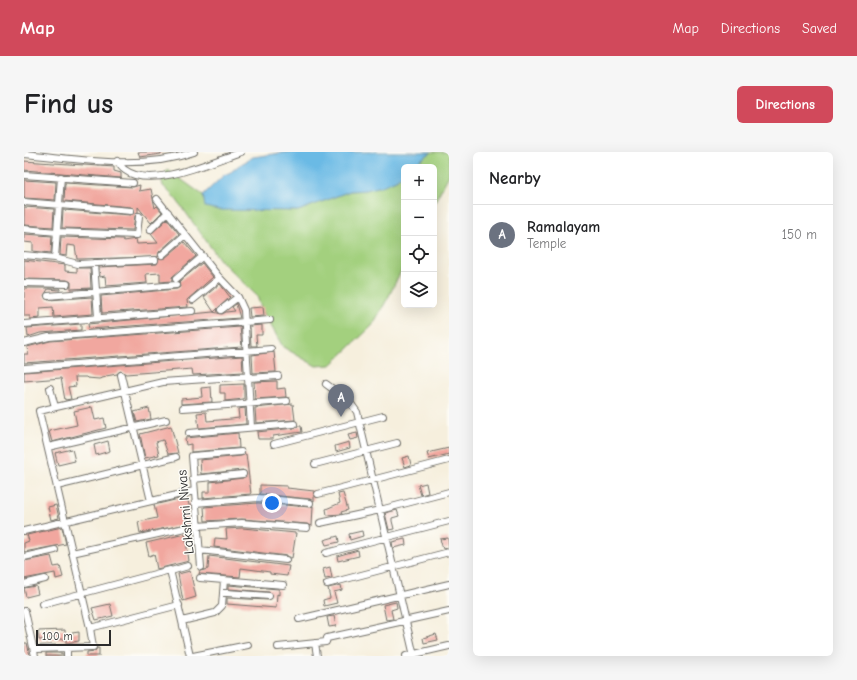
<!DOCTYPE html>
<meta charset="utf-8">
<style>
:root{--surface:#fff;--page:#f6f6f6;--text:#202124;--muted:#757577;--line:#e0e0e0;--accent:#d1495b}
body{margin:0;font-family:"Comic Neue",sans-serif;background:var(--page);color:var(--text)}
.controls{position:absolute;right:12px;top:12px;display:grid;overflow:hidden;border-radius:6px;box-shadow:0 4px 16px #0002}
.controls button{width:36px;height:36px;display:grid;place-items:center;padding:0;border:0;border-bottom:1px solid var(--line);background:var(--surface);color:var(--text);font:20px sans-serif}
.scale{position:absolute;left:12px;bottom:10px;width:75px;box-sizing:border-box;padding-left:4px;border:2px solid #2b2b2b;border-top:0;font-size:11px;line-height:14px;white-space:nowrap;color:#2b2b2b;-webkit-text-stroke:3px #fdfcf7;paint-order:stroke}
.you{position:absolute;left:248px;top:351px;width:14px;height:14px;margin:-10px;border:3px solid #fff;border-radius:50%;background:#1a73e8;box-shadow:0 0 0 6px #1a73e833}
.badge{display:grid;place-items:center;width:26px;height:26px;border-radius:50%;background:var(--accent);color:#fff;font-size:13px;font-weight:700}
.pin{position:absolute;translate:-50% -33px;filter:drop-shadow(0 1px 2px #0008)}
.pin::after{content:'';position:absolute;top:21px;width:14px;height:12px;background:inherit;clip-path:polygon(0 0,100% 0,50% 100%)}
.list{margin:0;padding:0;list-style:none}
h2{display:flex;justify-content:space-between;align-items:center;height:52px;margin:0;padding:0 16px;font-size:17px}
h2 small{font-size:13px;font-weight:400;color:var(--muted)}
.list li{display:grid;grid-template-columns:26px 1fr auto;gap:12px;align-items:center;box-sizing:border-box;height:60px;padding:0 16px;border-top:1px solid var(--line)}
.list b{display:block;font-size:15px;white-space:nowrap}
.list p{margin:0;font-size:13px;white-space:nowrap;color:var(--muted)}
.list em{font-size:13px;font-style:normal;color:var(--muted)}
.icon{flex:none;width:22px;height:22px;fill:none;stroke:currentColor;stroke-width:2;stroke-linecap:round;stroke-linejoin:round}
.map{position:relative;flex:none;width:425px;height:504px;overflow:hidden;border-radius:6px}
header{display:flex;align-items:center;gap:24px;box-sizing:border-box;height:56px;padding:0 20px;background:var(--accent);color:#fff}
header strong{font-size:19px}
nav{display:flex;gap:22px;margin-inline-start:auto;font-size:14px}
.intro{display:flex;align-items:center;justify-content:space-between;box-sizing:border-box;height:96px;padding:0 24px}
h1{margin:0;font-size:28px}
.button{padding:10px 18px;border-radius:6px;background:var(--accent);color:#fff;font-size:14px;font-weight:700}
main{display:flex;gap:24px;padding:0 24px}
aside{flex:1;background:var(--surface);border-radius:6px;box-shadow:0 4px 16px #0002}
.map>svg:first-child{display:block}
.green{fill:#a3d07e;stroke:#677e54}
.water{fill:#6bbae5;stroke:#4b7288}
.building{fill:#f1a79f}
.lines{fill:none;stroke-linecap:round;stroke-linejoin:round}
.minor-casing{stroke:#727069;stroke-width:8}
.minor{stroke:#fff;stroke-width:6}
.minor-bridge-casing{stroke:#727069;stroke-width:8;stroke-linecap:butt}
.minor-bridge{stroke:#fff;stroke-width:6}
.labels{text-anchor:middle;stroke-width:3;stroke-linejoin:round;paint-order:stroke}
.street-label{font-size:14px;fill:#2b2b2b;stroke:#fdfcf7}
</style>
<header>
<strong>Map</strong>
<nav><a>Map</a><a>Directions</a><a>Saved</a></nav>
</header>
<div class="intro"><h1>Find us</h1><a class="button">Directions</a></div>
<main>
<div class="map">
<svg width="425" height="504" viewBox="0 0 425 504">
<rect width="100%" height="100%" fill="#fdfcf7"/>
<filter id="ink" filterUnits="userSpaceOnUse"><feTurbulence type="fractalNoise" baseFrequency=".025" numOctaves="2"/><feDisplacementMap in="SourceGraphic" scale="8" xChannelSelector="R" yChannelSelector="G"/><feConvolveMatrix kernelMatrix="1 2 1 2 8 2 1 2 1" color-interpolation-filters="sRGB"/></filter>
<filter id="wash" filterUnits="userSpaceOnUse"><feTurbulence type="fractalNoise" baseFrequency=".012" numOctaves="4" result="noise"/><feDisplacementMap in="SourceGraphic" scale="16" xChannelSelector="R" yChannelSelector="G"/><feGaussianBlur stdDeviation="0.9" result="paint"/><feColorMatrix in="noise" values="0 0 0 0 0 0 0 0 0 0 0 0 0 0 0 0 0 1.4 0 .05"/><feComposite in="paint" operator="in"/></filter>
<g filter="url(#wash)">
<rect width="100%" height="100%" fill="#f6efdd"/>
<path class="green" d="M408,0H425V23L410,51V15H389L396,8Z
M144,18L179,43L182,55L274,59L326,39L342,38L372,28L380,22V113L364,146L348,174L307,213L292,214L259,195L237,156L233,144L196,108L152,47L139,34L137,25Z"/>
<path class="water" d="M264,0H408L396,8L389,15H380V22L372,28L358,34L342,38L326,39L274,59L195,58L181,55L179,43L200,23L207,20L214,14L229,5Z"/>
<g id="blocks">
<path class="building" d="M114,0H137V2L116,5Z
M0,9L90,15V19L97,21V26L0,18Z
M0,28L32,30L31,48L0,46Z
M41,31L109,35L116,33L115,39L127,37L131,56L133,54L138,60L127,71L114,55V60L111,64L109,78L38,76L39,58L107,63L111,59L107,55L40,49Z
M0,55L30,57L29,75L0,73Z
M143,67L155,82L135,100L134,105L54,107H53L51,94L43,93L42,104L36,103L37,85L99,87V89L112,87L113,92L134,91L127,82Z
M0,82L28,84L27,101L9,99V91L0,90Z
M160,90L172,104L148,125V129L136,130V121L122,122L123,131L82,134L81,124L76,125L75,115L133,112L135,106H141Z
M0,108L41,113V119L53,120V116H66L67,136L47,137V130L43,128L0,127Z
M178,111L189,125L163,148L164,155L78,161L77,144L153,137L156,135L155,130Z
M196,132L206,145L190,160L180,145Z
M0,136H36V138L24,137L20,144L24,148L68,145L69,162L30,165L29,155L16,156V166L6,167V164H0Z
M212,152L216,166L65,177L64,172L189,160L198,162L202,160L211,159L208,155Z
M239,155L240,164L226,165L225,156Z
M57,172V178L16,181L4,185L3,176Z
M238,173V183H232L233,194H227L226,174Z
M216,175L218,195L0,211V202H4L3,195L26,189Z
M250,200L252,220L229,221L228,203Z
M218,204L219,220L169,223L168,217L102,222L96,219L93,222L82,224V225L75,227L63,226L62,225H51L52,234L44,235L47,247L41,248L37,226L0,229V220Z
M253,229V237L261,236L262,245L231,247L230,230Z
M220,232V247L201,249V241H196V233Z
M187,235L188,250L157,252V247L178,245L177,236Z
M269,252L271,268L232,271L231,256Z
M68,255L71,268L80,266L82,276L28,290L25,279L53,273L50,259Z
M125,256L127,267L113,270L110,260Z
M221,256L222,272L175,276L173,261L182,260L183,269L207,267L215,266L214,257Z
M147,274L154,301L144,302L139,288L132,290L135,303L121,306L116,282Z
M274,274H277L278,280L249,284V287H234L233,280L270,276Z
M214,281L215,296L167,300V292L162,293L161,286Z
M333,281L334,286L326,288L324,283Z
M84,289L86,299L72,303L70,293Z
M325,290L326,296L312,300L311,294Z
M425,296V302L405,307L403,301Z
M48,297L51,309L34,313L31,301Z
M222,302L227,342L179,346V340H186V330L219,326L223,322L219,318L177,322L176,308L217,304Z
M385,304L387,313L381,315L378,306Z
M402,331L404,341L397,343L394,333Z
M236,333L263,334V336L290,339V349L286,347L236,342Z
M319,341L324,358L317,360L318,362L303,363L302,357L316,351L314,342Z
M163,345L166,357L161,358L164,372L116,381L114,370L133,366L130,353Z
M234,351L286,355L289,354L288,374L283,372L218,367L181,369L180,355Z
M32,353L35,366L27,368L24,355Z
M373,358L375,364L368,366V369L370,377L365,378L361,361Z
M38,375L42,392L0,400V391L5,389L3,383Z
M218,376L272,381L268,406L263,404L190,395L191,386L203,387L202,377Z
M338,379L339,384L326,388L325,382Z
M161,382L165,409L133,417L130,402L125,404L122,391Z
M314,384L315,390L302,393L300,388Z
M424,386L425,396L419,397L416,387Z
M381,387L382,393L369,396L368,390Z
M334,398L335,404L314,409L313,404Z
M27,404L30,415L36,414L39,425L32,427L31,421L0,427V409Z
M185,404L265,414L263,424L246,422V420L217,416L216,425L175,422L176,419L184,417Z
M306,415L308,426L301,427L299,417Z
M166,419L172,445L159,449L154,422Z
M204,433L255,437V443L253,442L252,456L203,452V446L245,448L249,444L245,440L204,437Z
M317,433L318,438L310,440L313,451L300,454L299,448L306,446L304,436Z
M12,434L14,442L2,445L0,436Z
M372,450L373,456L367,458L369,467L362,468L359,453Z
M86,452L89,464L72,468L68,456Z
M310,464L312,474L305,475L303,465Z
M41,478V482L55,480V489L42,491V487L15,488L14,479Z
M412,482L414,488L400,491L399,486Z
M0,491H3L6,504H1Z
M73,496H75V504H63V500L71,499Z
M22,501H38V504H22Z"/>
</g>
</g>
<g filter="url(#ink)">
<use href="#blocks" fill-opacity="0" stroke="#727069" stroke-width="1"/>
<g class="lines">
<g class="minor-casing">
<path id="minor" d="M0,2C56,7 116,19 170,0
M93,9C95,12 98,16 101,18C127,38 189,9 217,0
M0,23L109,31
M133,47L194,124L214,145L220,158L227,275
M0,50L107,59
M0,77L33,80L113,83L115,64
M126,78L144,60
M0,103L31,106L54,112L131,108
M138,103L161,83
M31,106L37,25
M70,111L74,165
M152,127L179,104
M0,131L43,132
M24,144L152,133
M169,148L196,126
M197,158L214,145
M0,172L168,159
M0,191L25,185L246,168
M0,216L247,197
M97,223L127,349
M225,226L254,224
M302,232L325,249L333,260L390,504
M26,236L31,255
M159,256L263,249
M165,281L270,272
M250,292L359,264
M24,295L142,268
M291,312L373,291
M169,327L219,322
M33,334L152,305
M294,342L425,308
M171,351L234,346L286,351
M296,371L356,358L425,340
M173,374L218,371L283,376
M0,379L170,339
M176,398L262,408
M48,401L161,376
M302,401L425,369
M0,405L31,398
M177,415L168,304L217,300
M147,419L164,414
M176,426L259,433
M0,432L21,427
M303,432L425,400
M203,441L245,444
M18,452L146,418L166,504
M155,453L66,476L15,259L139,230L225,224
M1,459L11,504
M275,467L425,432
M158,469L191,461L198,454L200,428
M291,491L293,504
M254,495L302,490L303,486L425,459
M43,496V504
M14,497L69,495L66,476
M169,504L224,493
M382,504L425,494"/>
</g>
<use href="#minor" class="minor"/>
<g class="minor-bridge-casing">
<path id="minor-bridge" d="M199,441H203"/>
</g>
<use href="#minor-bridge" class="minor-bridge"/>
</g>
</g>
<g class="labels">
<g class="street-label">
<text transform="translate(161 360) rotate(-95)" y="5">Lakshmi Nivas</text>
</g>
</g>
</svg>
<div class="controls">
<button>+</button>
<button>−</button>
<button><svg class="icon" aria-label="locate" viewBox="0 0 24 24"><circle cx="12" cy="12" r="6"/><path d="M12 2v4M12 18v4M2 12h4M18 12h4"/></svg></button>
<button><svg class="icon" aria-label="layers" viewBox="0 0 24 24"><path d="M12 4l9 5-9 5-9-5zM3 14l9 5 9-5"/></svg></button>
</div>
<div class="scale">100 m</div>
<div class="you"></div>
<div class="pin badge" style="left:317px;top:265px;background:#6b7280">A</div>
</div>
<aside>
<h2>Nearby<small></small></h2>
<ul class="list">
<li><span class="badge" style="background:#6b7280">A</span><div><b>Ramalayam</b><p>Temple</p></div><em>150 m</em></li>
</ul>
</aside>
</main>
